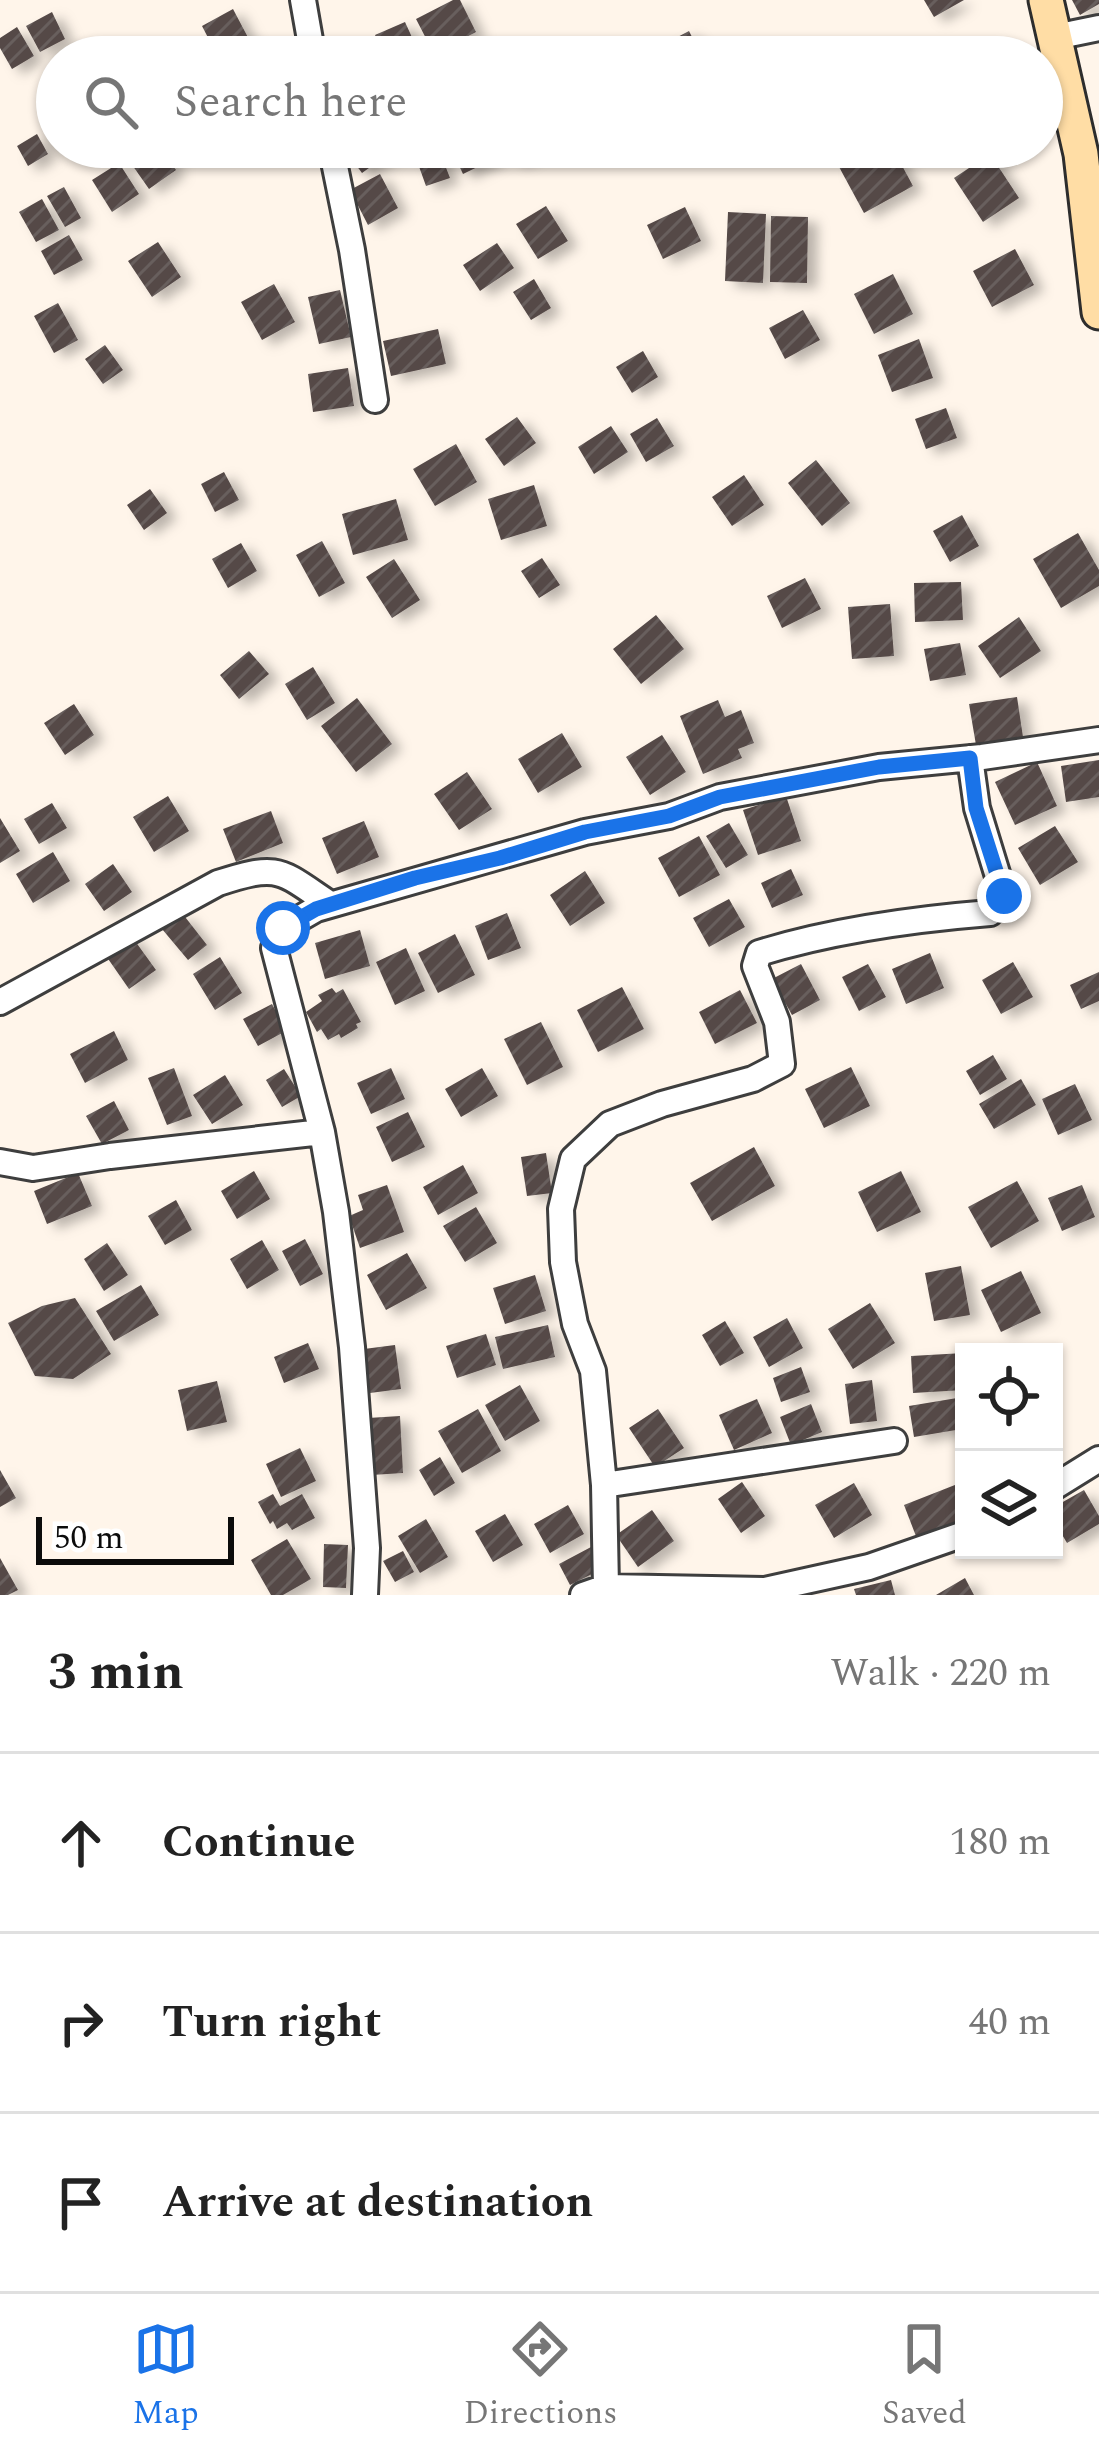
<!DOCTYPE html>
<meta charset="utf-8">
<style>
:root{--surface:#fff;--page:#f2f2f2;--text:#222;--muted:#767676;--line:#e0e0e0;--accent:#1a73e8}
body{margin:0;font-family:Spectral,serif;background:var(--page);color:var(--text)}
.controls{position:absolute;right:36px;bottom:36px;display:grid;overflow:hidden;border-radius:0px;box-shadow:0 3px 9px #0004}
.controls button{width:108px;height:108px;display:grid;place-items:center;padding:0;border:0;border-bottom:3px solid var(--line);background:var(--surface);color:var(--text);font:60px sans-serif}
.scale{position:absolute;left:36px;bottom:30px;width:198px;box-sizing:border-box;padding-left:12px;border:6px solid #0b0b0b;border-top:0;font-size:33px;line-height:42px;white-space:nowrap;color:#0b0b0b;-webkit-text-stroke:9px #fff;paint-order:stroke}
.stop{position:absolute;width:36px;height:36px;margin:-27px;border:9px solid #1a73e8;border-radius:50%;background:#fff}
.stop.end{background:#1a73e8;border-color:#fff;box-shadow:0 3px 12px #0008}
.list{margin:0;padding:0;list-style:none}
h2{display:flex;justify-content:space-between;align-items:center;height:156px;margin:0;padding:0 48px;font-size:51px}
h2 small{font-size:39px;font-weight:400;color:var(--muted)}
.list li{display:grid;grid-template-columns:78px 1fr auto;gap:36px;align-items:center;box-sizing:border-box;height:180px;padding:0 48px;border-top:3px solid var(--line)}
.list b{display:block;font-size:45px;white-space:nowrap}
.list em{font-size:39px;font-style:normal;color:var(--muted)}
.icon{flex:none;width:66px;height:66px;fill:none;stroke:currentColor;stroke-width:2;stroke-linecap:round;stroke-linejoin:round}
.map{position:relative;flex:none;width:1099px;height:1595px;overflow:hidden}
.search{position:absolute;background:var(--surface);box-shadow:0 3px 9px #0004;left:36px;right:36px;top:36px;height:132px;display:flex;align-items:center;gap:30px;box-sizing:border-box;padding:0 42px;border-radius:66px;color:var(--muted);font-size:45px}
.sheet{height:696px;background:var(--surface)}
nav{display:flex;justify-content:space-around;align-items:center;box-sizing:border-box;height:168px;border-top:3px solid var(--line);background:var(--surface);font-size:33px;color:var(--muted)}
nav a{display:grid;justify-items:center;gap:6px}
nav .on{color:var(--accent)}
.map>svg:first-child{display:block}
.building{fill:url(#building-hatch);filter:url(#shadow)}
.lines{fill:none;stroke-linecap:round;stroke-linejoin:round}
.street-casing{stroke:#3e3e3e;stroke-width:30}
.secondary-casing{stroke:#2d2d2d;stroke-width:39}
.street{stroke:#fff;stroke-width:24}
.secondary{stroke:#ffdda5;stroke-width:33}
.route{stroke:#1a73e8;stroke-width:15}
</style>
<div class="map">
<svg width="1099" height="1595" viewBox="0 0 1099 1595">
<defs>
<pattern id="building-hatch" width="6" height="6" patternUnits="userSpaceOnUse" patternTransform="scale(3)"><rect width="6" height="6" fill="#544947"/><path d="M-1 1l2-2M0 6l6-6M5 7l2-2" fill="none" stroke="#685f5d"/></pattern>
<filter id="shadow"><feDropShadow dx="10" dy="5.5" stdDeviation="6" flood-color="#0004"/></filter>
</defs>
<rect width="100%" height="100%" fill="#fff5ea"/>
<path class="building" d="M453,0H460L476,32L434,54L416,19Z
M924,0H964L934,17Z
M1072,0H1099V4L1080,15Z
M233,9L252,45L229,57H218L202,26Z
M52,12L65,39L40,52L26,26Z
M405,22L421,57H386L375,35Z
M17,27L34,56L12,69L0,48V38Z
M689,31L702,57H656L653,50Z
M37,134L48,154L28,166L17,146Z
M145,147H160L176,170L149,189L128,159Z
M346,147H386L390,153L362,173L344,149Z
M412,147H438L450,178L426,186Z
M450,147H489L494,159L463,174Z
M507,147H541L516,161Z
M873,147H892L913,186L864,213L838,165Z
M990,154L1019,198L983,222L954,178Z
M119,163L139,194L112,212L92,180Z
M380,174L398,208L368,225L350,190Z
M64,187L81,218L65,227L47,196Z
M42,199L59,230L36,242L19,212Z
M546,206L568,241L538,259L516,224Z
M685,207L701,241L663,259L647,225Z
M728,212L766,214L763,283L725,281Z
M771,216L808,217L807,283L770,282Z
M69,235L83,260L54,275L41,251Z
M158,242L181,277L152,297L128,261Z
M497,243L514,268L480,291L463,265Z
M1015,249L1034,285L992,307L973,271Z
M893,274L913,314L874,334L854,294Z
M534,279L551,308L531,320L513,292Z
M274,284L295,322L262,340L241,302Z
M340,290L351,337L319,344L308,297Z
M58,303L78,340L54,353L34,316Z
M803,310L820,340L785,359L769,328Z
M438,329L446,364L391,376L383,341Z
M919,339L933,378L892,392L878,355Z
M105,345L123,370L103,384L85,359Z
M643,351L658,377L632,393L616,367Z
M348,368L354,406L313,412L308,374Z
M946,408L957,438L926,449L915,419Z
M517,417L536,443L504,466L485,439Z
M657,418L674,446L646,462L630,434Z
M611,426L628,452L594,474L578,447Z
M456,444L477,482L435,506L413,469Z
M816,460L850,503L822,526L788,483Z
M224,472L239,500L215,512L201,484Z
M744,475L764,505L732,526L712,497Z
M534,485L547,526L501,540L488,499Z
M150,489L167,513L144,530L127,505Z
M396,499L408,540L353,555L342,514Z
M962,515L979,546L950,562L933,531Z
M1078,533L1099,570V586L1061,608L1033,559Z
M322,541L345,583L319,597L296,555Z
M241,543L257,571L228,588L212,559Z
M542,558L560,585L539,598L521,571Z
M394,559L420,600L392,618L366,577Z
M805,578L821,609L782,628L767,596Z
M961,582L963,620L915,622L914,583Z
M890,604L894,656L852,659L848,607Z
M656,615L684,649L641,684L613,649Z
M1019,617L1041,651L1000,678L978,646Z
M960,643L966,675L930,681L924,649Z
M249,651L269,674L239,699L220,675Z
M313,667L335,703L307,720L285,684Z
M1017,697L1023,737L976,745L969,704Z
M357,698L392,744L356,772L321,726Z
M718,700L725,717L741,710L754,743L738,749L742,758L703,774L680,716Z
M74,704L94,735L65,755L44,723Z
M562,733L582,767L538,793L518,759Z
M662,735L686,772L650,795L626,757Z
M1099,760V797L1066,802L1061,766Z
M1037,762L1057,806L1015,825L995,782Z
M467,772L492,809L459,830L434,794Z
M168,796L189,831L154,852L133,817Z
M786,796L801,841L758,855L743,810Z
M52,803L67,828L39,844L24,819Z
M271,811L283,843L236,862L223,829Z
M0,818L20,851L0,863Z
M364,821L379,857L337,874L322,838Z
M729,823L748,855L726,868L706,836Z
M1055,826L1078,862L1040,885L1018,848Z
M699,836L720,875L679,897L658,858Z
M53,852L70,881L33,903L16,874Z
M113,864L132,892L104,911L85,884Z
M791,869L803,895L772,908L761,883Z
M585,871L605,903L570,926L550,895Z
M729,899L745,927L709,947L693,918Z
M182,913L207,945L188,960L162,929Z
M507,913L521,948L488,960L475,926Z
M360,930L370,966L325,979L315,943Z
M130,934L156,970L129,989L104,953Z
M455,934L475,975L438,993L418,953Z
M406,948L425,991L395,1005L376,962Z
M930,953L944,988L906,1004L892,969Z
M220,957L242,993L215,1010L193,974Z
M1013,962L1033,997L1001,1014L982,980Z
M801,964L820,1000L792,1015L772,979Z
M868,964L886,997L859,1011L842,977Z
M1099,972V1001L1081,1009L1070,985Z
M622,987L644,1029L598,1052L577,1010Z
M332,988L336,993L343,989L361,1022L356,1024L358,1028L341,1038L339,1034L328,1040L321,1029L317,1032L306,1012L322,1001L318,995Z
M740,990L757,1023L715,1044L699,1012Z
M272,1004L286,1031L258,1046L243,1019Z
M541,1022L563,1067L527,1085L504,1039Z
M114,1031L128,1060L85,1083L70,1054Z
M993,1055L1007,1079L980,1095L966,1071Z
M851,1067L870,1106L824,1128L805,1089Z
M174,1068L192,1116L167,1125L148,1078Z
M391,1068L405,1099L371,1114L357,1083Z
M482,1068L498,1096L461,1117L445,1089Z
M284,1069L301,1096L282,1107L266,1080Z
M225,1075L243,1105L212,1124L193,1095Z
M1021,1079L1036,1105L994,1129L979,1104Z
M1075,1084L1092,1120L1058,1135L1042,1099Z
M114,1101L129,1130L102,1144L86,1116Z
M408,1112L425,1147L392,1162L376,1127Z
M754,1147L775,1186L712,1221L690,1183Z
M546,1153L552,1193L527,1196L521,1157Z
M463,1165L478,1193L438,1215L423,1187Z
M254,1171L270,1199L237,1219L221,1191Z
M901,1171L921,1212L877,1232L858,1192Z
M78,1173L92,1206L47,1224L34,1191Z
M1017,1181L1039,1221L991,1248L968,1207Z
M387,1185L404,1232L360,1248L349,1216L363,1210L358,1195Z
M1082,1185L1095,1217L1062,1231L1048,1198Z
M176,1200L192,1230L165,1245L148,1216Z
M476,1207L497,1243L465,1262L443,1226Z
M305,1239L323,1274L300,1286L282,1251Z
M262,1240L279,1270L247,1289L230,1259Z
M107,1243L128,1275L104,1291L84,1259Z
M407,1253L427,1288L386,1310L367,1275Z
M961,1266L970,1315L934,1321L925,1273Z
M1021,1271L1041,1313L1001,1332L981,1290Z
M535,1275L546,1311L505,1324L493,1288Z
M141,1285L159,1315L114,1341L96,1311Z
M75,1298L111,1354L73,1379L35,1376L8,1323L42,1306Z
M870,1303L895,1343L853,1369L828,1329Z
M787,1318L803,1348L769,1367L753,1337Z
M725,1321L744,1353L720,1366L702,1335Z
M548,1325L555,1357L503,1369L495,1337Z
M486,1334L496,1365L457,1378L446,1346Z
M308,1343L319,1369L284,1383L274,1357Z
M395,1345L401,1389L370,1393L364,1349Z
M964,1353V1390L913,1393L911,1356Z
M801,1367L810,1392L781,1402L773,1378Z
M872,1380L877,1421L850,1424L845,1384Z
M217,1381L227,1422L187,1431L178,1390Z
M520,1385L540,1421L505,1441L485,1405Z
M957,1398L962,1429L914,1437L909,1406Z
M757,1399L772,1433L734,1450L719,1415Z
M811,1404L822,1432L791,1445L780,1417Z
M478,1409L501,1451L462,1473L438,1431Z
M658,1409L684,1448L655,1467L629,1428Z
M400,1416L403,1473L372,1475L368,1418Z
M300,1448L316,1481L281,1497L266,1464Z
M440,1457L455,1483L434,1496L419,1470Z
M0,1470L16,1498L0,1507Z
M742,1482L765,1516L741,1533L718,1499Z
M854,1483L872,1515L834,1538L815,1505Z
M960,1483L964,1494V1526L919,1544L904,1505Z
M1084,1490L1099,1516V1524L1067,1543L1054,1521V1507Z
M273,1494L280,1506L302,1494L315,1518L292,1530L287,1523L277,1529L273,1521L270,1524L258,1502Z
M568,1505L584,1534L550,1553L534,1524Z
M652,1510L674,1541L638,1567L616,1535Z
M505,1514L523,1545L493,1562L475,1531Z
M426,1519L448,1557L420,1573L398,1536Z
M287,1539L311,1579L283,1595H271L251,1560Z
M324,1544L348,1545L346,1588L323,1587Z
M591,1547L602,1569L570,1585L559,1564Z
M403,1551L414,1572L395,1582L383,1561Z
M0,1558L18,1590L8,1595H0Z
M965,1578L974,1595H936Z
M891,1580L895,1595H856L854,1589Z"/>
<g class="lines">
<g class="street-casing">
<path id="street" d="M303,0L313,57
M1055,37L1099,28
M331,147L352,250L375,400
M0,1002L218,883C280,863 279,870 330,904
M0,1162L33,1168L110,1156L322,1132
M604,1485L894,1441
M1054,1487L1099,1459
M606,1587L604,1485L593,1371L575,1324L563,1262L561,1209L573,1159L610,1124L662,1104L753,1079L782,1064L777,1022L755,966L759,953C830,931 915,919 990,913L1004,896L977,808L970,758
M365,1595L367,1548L352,1347L336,1212L322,1132L274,948L283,928L316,909L585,832L669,816L720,797L879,767L982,757L1099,740
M583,1595L606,1587L765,1590L869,1567L964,1534"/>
</g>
<g class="secondary-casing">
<path id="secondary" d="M1046,0L1081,154L1099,312"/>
</g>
<use href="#street" class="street"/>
<use href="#secondary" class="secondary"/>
</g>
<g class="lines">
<path class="route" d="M283,928L316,909L415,878L500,858L585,832L669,816L720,797L879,767L970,758L976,808L1004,896"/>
</g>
</svg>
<div class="controls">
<button><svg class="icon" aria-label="locate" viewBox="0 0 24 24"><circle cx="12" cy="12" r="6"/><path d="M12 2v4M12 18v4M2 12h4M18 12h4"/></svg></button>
<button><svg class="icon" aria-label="layers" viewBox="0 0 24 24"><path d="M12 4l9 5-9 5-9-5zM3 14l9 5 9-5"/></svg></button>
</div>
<div class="scale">50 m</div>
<div class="stop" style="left:283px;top:928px"></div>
<div class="stop end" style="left:1004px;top:896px"></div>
<div class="search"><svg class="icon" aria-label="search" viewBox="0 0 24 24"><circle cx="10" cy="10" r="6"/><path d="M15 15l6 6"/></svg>Search here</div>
</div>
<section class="sheet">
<h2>3 min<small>Walk · 220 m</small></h2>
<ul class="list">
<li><svg class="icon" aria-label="ahead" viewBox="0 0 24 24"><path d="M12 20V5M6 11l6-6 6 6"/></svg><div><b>Continue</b></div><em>180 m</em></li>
<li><svg class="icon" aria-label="right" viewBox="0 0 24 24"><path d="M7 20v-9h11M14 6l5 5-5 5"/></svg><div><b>Turn right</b></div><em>40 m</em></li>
<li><svg class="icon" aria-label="arrive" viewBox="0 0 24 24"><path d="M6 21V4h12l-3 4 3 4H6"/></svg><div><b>Arrive at destination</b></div></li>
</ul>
</section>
<nav>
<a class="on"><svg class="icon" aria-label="map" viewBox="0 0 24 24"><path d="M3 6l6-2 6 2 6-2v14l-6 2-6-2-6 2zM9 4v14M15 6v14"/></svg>Map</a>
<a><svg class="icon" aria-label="directions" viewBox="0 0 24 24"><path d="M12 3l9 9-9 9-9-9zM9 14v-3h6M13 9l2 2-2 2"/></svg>Directions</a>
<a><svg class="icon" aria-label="saved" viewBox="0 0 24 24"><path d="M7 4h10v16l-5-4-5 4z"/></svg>Saved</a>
</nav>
